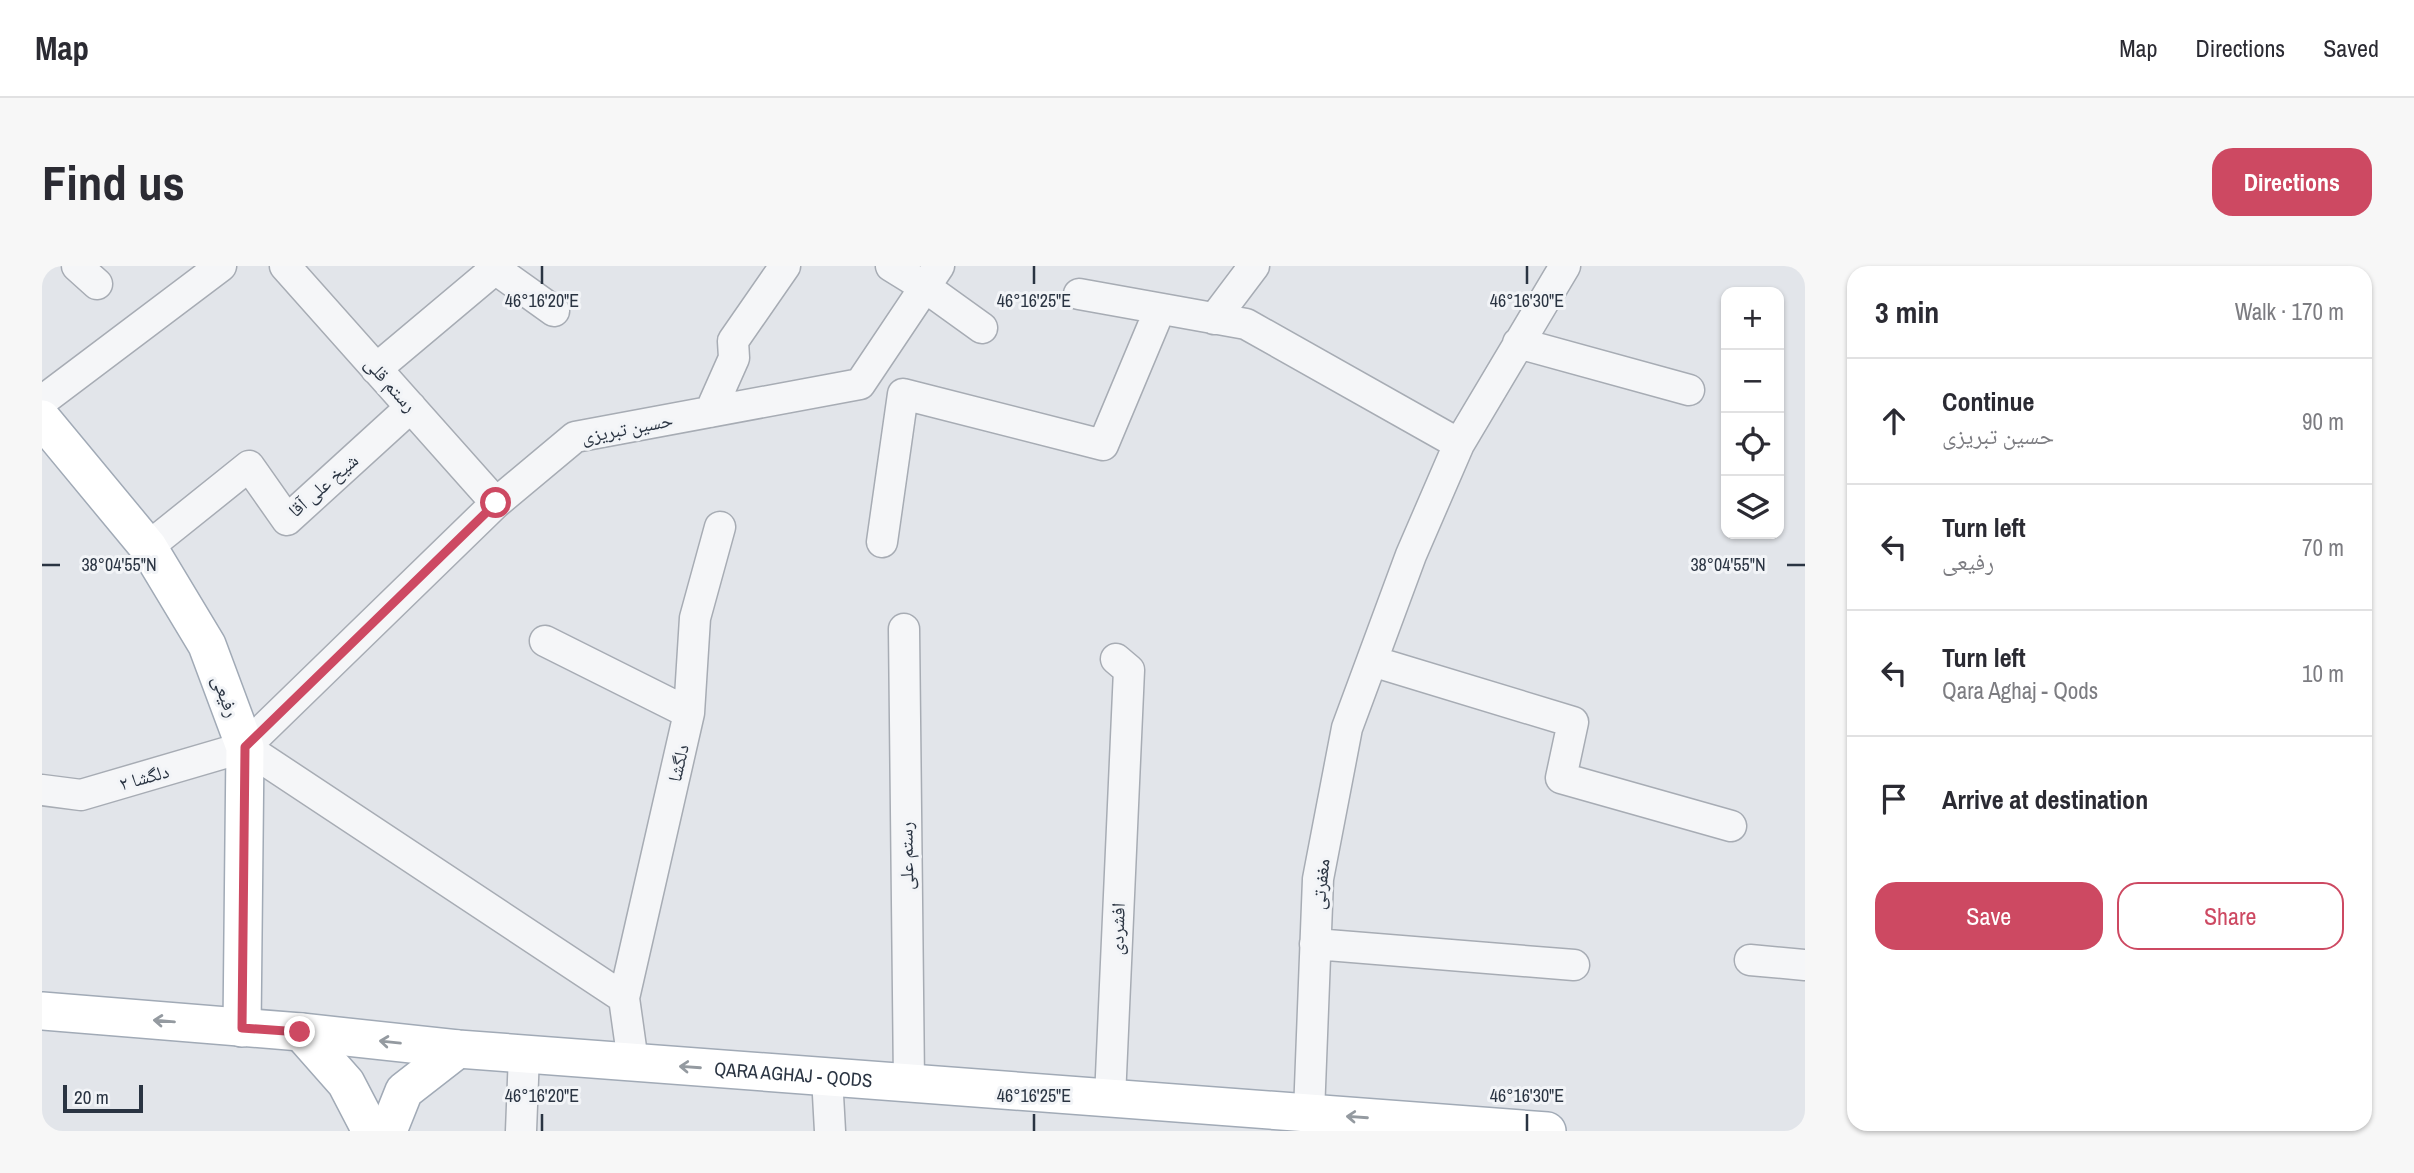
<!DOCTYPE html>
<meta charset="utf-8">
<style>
:root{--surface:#fff;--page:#f7f7f7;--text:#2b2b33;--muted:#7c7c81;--line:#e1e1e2;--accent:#cd4962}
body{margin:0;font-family:"Archivo Narrow","Noto Naskh Arabic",sans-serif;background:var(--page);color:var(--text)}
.controls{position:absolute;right:21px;top:21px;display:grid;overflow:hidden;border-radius:14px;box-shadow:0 2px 5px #0004}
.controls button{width:63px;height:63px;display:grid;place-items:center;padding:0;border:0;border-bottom:2px solid var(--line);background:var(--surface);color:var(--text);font:35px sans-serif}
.scale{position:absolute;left:21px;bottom:18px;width:80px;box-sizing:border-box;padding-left:7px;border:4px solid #2a3442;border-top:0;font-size:19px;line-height:24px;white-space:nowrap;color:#2a3442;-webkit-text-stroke:5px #f2f4f7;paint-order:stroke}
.stop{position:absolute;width:21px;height:21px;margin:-16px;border:5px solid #cd4962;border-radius:50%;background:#fff}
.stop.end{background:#cd4962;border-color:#fff;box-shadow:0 2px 7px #0008}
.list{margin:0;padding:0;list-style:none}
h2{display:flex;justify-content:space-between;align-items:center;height:91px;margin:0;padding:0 28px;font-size:30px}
h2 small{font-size:23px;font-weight:400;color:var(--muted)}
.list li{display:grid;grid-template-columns:46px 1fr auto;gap:21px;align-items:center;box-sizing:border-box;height:126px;padding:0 28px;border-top:2px solid var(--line)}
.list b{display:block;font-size:26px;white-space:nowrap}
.list p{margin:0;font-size:23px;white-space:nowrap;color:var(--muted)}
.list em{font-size:23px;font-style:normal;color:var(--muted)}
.actions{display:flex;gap:14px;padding:21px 28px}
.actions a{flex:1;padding:16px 0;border:2px solid var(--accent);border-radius:21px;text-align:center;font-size:24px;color:var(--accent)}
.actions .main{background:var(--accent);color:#fff}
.icon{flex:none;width:38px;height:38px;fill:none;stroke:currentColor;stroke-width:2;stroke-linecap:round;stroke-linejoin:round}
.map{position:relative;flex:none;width:1763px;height:865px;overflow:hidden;border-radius:21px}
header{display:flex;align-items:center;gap:42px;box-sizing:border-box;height:98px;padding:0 35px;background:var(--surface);border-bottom:2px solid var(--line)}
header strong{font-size:33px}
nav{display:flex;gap:38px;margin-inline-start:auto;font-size:24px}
.intro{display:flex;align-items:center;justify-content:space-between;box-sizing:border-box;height:168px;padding:0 42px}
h1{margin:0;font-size:49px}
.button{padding:18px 32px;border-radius:21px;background:var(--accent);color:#fff;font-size:24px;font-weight:700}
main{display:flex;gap:42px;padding:0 42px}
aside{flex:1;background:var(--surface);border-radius:21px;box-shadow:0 2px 5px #0004}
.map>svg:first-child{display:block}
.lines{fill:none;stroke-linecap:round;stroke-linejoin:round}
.minor-casing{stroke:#a7acb4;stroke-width:33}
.major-casing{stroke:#a1aab6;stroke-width:40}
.minor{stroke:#f5f6f8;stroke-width:30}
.major{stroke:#fff;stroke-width:37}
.oneway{stroke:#949aa0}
.route{stroke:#cd4962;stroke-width:9}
.ticks{fill:none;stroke:#2a3442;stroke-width:2.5}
.labels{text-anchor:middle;stroke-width:6;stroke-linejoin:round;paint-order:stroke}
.street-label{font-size:19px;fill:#2a3442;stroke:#f2f4f7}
.ticks-label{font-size:18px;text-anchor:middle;fill:#2a3442;stroke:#f2f4f7;stroke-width:6;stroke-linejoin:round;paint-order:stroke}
</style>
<header>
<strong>Map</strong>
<nav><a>Map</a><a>Directions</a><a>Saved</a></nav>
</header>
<div class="intro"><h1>Find us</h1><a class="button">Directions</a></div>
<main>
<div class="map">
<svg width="1763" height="865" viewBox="0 0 1763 865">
<rect width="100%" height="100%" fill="#e2e5ea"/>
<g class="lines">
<g class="minor-casing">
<path id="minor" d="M35,0L55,18
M243,0L454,237
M449,0L512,45
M849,0L883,21L940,62
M1037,28L1204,58L1417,178
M1172,53L1212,0
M1476,77L1647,124
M334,103L453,3
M0,135L179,0
M668,146L692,92L691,75L743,0
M840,276L861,128L1061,179L1118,43
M106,281L207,200L245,254L369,141
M862,363L867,817
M503,375L647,447
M1330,395L1531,456L1519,512L1689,560
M203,481L582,732L591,796
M0,524L39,529L203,481L454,237L533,171L818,118L897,0
M1273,678L1532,699
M1708,694L1763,699
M582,732L647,447L653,352L678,261
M785,811L788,865
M1068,832L1087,404L1074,393
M1267,847L1276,613L1305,462L1369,289L1417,178L1523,0
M479,865L482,788"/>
</g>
<g class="major-casing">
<g id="major">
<path d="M0,153L106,281L165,379L203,481L200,762"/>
<path id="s1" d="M0,745L259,766L416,783L1505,865"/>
<path d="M259,766L304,817L329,865"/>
<path d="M346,865L362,825L416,783"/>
</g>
</g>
<use href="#minor" class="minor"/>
<use href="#major" class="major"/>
</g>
<defs><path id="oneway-shaft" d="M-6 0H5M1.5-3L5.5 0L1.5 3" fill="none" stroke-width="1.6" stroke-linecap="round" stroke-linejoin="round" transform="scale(1.75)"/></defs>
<g class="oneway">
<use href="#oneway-shaft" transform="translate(122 755) rotate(-175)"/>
<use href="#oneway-shaft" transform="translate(348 776) rotate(-174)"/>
<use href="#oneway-shaft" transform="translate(648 801) rotate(-176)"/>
<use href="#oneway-shaft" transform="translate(1315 851) rotate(-176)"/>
</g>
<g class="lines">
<path class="route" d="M258,766L200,762L203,481L454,237"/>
</g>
<path class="ticks" d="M500,0V18M992,0V18M1485,0V18M0,299H18M1745,299H1763M500,848V865M992,848V865M1485,848V865"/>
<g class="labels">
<g class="street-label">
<text transform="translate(349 118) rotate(48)" y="7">رستم قلی</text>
<text transform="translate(585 162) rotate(-11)" y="7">حسین تبریزی</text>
<text transform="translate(281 219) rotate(-41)" y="7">شیخ علی آقا</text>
<text transform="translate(184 430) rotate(70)" y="7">رفیعی</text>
<text transform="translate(636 497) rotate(-77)" y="7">دلگشا</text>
<text transform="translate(102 511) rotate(-16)" y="7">دلگشا ۲</text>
<text transform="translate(864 590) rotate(-91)" y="7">رستم علی</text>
<text transform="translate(1278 618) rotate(-84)" y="7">مغفرتی</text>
<text transform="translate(1075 663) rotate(-88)" y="7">افشردی</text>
<text dy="7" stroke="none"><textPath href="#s1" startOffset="754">QARA AGHAJ - QODS</textPath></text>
</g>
</g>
<g class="ticks-label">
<text x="500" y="41">46°16'20"E</text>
<text x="992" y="41">46°16'25"E</text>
<text x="1485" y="41">46°16'30"E</text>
<text x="77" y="305">38°04'55"N</text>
<text x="1686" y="305">38°04'55"N</text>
<text x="500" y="836">46°16'20"E</text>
<text x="992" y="836">46°16'25"E</text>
<text x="1485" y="836">46°16'30"E</text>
</g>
</svg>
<div class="controls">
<button>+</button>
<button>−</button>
<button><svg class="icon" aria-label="locate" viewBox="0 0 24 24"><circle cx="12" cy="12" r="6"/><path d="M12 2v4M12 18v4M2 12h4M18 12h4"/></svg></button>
<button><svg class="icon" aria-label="layers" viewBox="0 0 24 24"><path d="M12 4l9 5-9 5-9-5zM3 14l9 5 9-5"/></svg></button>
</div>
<div class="scale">20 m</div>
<div class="stop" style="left:454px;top:237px"></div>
<div class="stop end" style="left:258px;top:766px"></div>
</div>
<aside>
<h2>3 min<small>Walk · 170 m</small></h2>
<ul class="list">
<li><svg class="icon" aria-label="ahead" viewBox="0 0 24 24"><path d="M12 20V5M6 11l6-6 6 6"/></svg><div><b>Continue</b><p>حسین تبریزی</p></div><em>90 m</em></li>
<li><svg class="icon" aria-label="left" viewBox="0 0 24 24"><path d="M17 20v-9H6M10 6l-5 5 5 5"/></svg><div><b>Turn left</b><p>رفیعی</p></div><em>70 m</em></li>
<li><svg class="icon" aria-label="left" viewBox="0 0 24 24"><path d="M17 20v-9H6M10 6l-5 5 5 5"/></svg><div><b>Turn left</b><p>Qara Aghaj - Qods</p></div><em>10 m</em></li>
<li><svg class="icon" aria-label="arrive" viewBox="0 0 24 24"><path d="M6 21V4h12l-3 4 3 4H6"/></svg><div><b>Arrive at destination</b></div></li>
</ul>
<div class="actions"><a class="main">Save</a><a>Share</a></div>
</aside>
</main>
